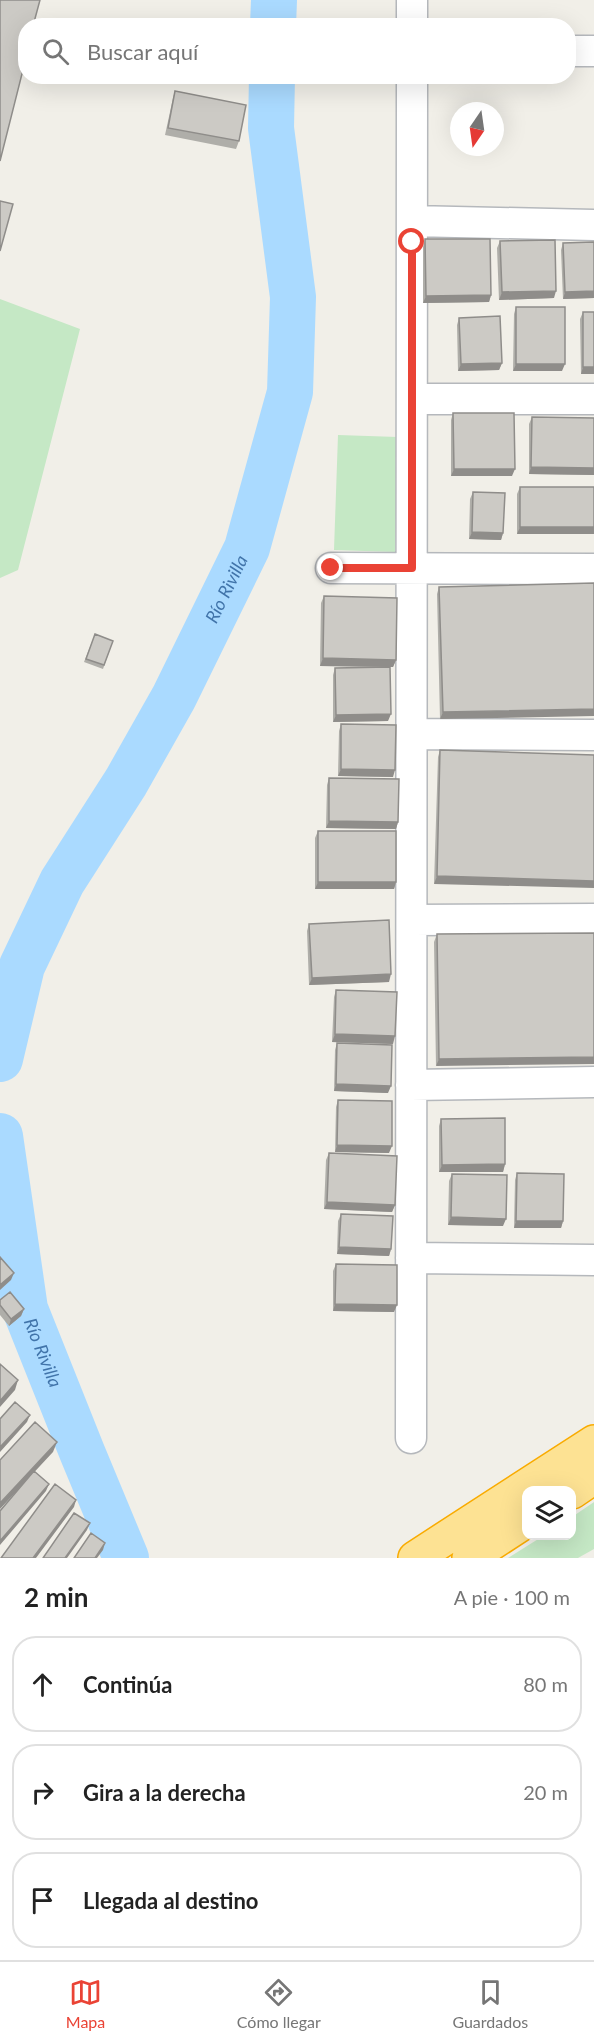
<!DOCTYPE html>
<html lang="es">
<meta charset="utf-8">
<style>
:root{--surface:#fff;--page:#f2f2f2;--text:#222;--muted:#767676;--line:#e0e0e0;--accent:#ea4335}
body{margin:0;font-family:Lato,sans-serif;background:var(--page);color:var(--text)}
.controls{position:absolute;right:18px;bottom:18px;display:grid;overflow:hidden;border-radius:12px;box-shadow:0 6px 24px #0002}
.controls button{width:54px;height:54px;display:grid;place-items:center;padding:0;border:0;border-bottom:2px solid var(--line);background:var(--surface);color:var(--text);font:30px sans-serif}
.compass{position:absolute;left:450px;top:102px;width:54px;height:54px;border-radius:50%;background:var(--surface);box-shadow:0 6px 24px #0002;rotate:193deg}
.stop{position:absolute;width:18px;height:18px;margin:-14px;border:4px solid #ea4335;border-radius:50%;background:#fff}
.stop.end{background:#ea4335;border-color:#fff;box-shadow:0 2px 6px #0008}
.list{margin:0;padding:0;list-style:none}
h2{display:flex;justify-content:space-between;align-items:center;height:78px;margin:0;padding:0 24px;font-size:26px}
h2 small{font-size:20px;font-weight:400;color:var(--muted)}
.list li{display:grid;grid-template-columns:39px 1fr auto;gap:18px;align-items:center;box-sizing:border-box;height:96px;margin:0 12px 12px;padding:0 12px;border:2px solid var(--line);border-radius:24px}
.list b{display:block;font-size:22px;white-space:nowrap}
.list em{font-size:20px;font-style:normal;color:var(--muted)}
.icon{flex:none;width:33px;height:33px;fill:none;stroke:currentColor;stroke-width:2;stroke-linecap:round;stroke-linejoin:round}
.map{position:relative;flex:none;width:594px;height:1558px;overflow:hidden}
.search{position:absolute;background:var(--surface);box-shadow:0 6px 24px #0002;left:18px;right:18px;top:18px;height:66px;display:flex;align-items:center;gap:15px;box-sizing:border-box;padding:0 21px;border-radius:24px;color:var(--muted);font-size:22px}
.sheet{height:402px;background:var(--surface)}
nav{display:flex;justify-content:space-around;align-items:center;box-sizing:border-box;height:84px;border-top:2px solid var(--line);background:var(--surface);font-size:16px;color:var(--muted)}
nav a{display:grid;justify-items:center;gap:3px}
nav .on{color:var(--accent)}
.map>svg:first-child{display:block}
.green{fill:#c5e8c5}
.lines{fill:none;stroke-linecap:round;stroke-linejoin:round}
.river{stroke:#aadaff;stroke-width:46}
.minor-casing{stroke:#b5b8bc;stroke-width:33}
.highway-casing{stroke:#f9ab00;stroke-width:36}
.minor{stroke:#fff;stroke-width:30}
.highway{stroke:#fde293;stroke-width:33}
.wall{fill:#afaea9}
.shaded-wall{fill:#8f8d8a}
.building{fill:#cccac5;stroke:#8f8d8a;stroke-width:1.5}
.route{stroke:#ea4335;stroke-width:8}
.labels{text-anchor:middle;stroke-width:6;stroke-linejoin:round;paint-order:stroke}
.water-label{font-size:18px;font-style:italic;fill:#4174aa;stroke:#fff}
</style>
<div class="map">
<svg width="594" height="1558" viewBox="0 0 594 1558">
<rect width="100%" height="100%" fill="#f1efe8"/>
<path class="green" d="M0,299L80,329L18,570L0,578Z
M338,435L398,437L395,552L334,550Z
M594,1502V1549L578,1558H508L543,1536H572V1517Z"/>
<g class="lines">
<g class="river">
<path d="M273,26L274,0"/>
<path id="s1" d="M0,1059L22,966L62,882L126,782L174,697L247,548L290,392L293,297L271,128L272,76"/>
<path id="s2" d="M0,1136L25,1309L82,1452L126,1558"/>
</g>
<g class="minor-casing">
<path id="minor" d="M412,0V26
M568,51H594
M412,221L594,225
M412,399H594
M331,568L594,569
M412,734L594,735
M412,920L594,919
M411,1085L594,1082
M411,1258L594,1260
M411,1438L412,76"/>
</g>
<g class="highway-casing">
<path id="highway" d="M572,1492L594,1477
M415,1558L594,1442
M469,1558L526,1521"/>
</g>
<use href="#minor" class="minor"/>
<use href="#highway" class="highway"/>
</g>
<path class="wall" d="M175,91L239,141L236,149L165,135L173,98Z
M425,239L491,295L489,302L423,303V247Z
M500,241L554,298L499,300L497,248Z
M594,242V298L563,299L561,250L563,243Z
M516,307L562,371H513L514,314Z
M583,312H594V374H581L580,319Z
M459,318L502,363L499,370L458,371L457,325Z
M453,413L512,476H451V420Z
M532,417L594,418V475L529,474V424Z
M520,487H594V534H517V494Z
M473,492L503,533L501,540L469,539L470,499Z
M594,583L440,719L437,594L439,587Z
M324,596L396,660L393,667H390L388,721L333,722V675L335,668L390,667L320,666L321,603Z
M95,634L113,641L103,669L84,662Z
M341,724L393,777L338,776L339,731Z
M440,750L594,755L434,884L438,757Z
M329,778L398,822L396,829L326,828L327,785Z
M318,831L396,882L394,889H315V838Z
M309,924L389,982L309,985L307,931Z
M594,933L436,1066L434,942L437,934Z
M336,990L393,1044L332,1042L334,997Z
M337,1043L388,1093L334,1091L335,1050Z
M338,1100L389,1153L335,1152L336,1107Z
M441,1119L505,1164L503,1172H439V1126Z
M329,1153L395,1205L392,1212L324,1209L326,1160Z
M517,1173L563,1221L561,1228H514L515,1180Z
M452,1174L503,1226L448,1225L449,1181Z
M341,1214L391,1249L389,1256L337,1254L338,1221Z
M336,1264L394,1312L333,1311V1271Z
M0,1300L24,1309L21,1316L9,1326L0,1315Z"/>
<path class="shaded-wall" d="M556,291L554,298L499,300L502,292Z
M594,291V298L563,299L565,292Z
M491,295L489,302L423,303L426,296Z
M502,363L499,370L458,371L461,364Z
M516,364H565L562,371H513Z
M583,367H594V374H581Z
M531,467L594,468V475L529,474Z
M454,469H515L512,476H451Z
M520,527H594V534H517Z
M472,532L503,533L501,540L469,539Z
M323,658L396,660L393,667L320,666Z
M594,709V716L440,719L443,712Z
M391,714L388,721L333,722L336,715Z
M341,769L395,770L393,777L338,776Z
M329,821L398,822L396,829L326,828Z
M437,876L594,881V888L434,884Z
M318,882H396L394,889H315Z
M391,974L389,982L309,985L312,978Z
M335,1034L395,1036L393,1044L332,1042Z
M594,1057V1064L436,1066L439,1059Z
M336,1084L391,1086L388,1093L334,1091Z
M337,1145L392,1146L389,1153L335,1152Z
M505,1164L503,1172H439L442,1165Z
M327,1202L395,1205L392,1212L324,1209Z
M451,1217L506,1219L503,1226L448,1225Z
M516,1221H563L561,1228H514Z
M339,1247L391,1249L389,1256L337,1254Z
M14,1273L11,1280L0,1290V1285Z
M335,1304L397,1305L394,1312L333,1311Z
M24,1309L21,1316L9,1326L11,1319Z
M18,1380L15,1390L0,1407V1401Z
M30,1415L27,1422L0,1452V1447Z
M57,1442L53,1452L0,1509V1503Z
M49,1484L46,1491L0,1545V1541Z
M76,1500L74,1507L36,1558H33Z
M90,1523L87,1530L67,1558H65Z
M105,1543L103,1550L97,1558H95Z"/>
<path class="building" d="M0,0H40L33,26H26V58L0,161Z
M175,91L246,105L239,141L168,128Z
M0,201L13,204L0,251Z
M425,239H490L491,295L426,296Z
M555,240L556,291L502,292L500,241Z
M594,242V291L565,292L563,243Z
M516,307H565V364H516Z
M583,312H594V367H583Z
M500,316L502,363L461,364L459,318Z
M453,413H514L515,469H454Z
M532,417L594,418V468L531,467Z
M520,487H594V527H520Z
M473,492L505,493L503,533L472,532Z
M594,583V709L443,712L439,587Z
M324,596L397,598L396,660L323,658Z
M95,634L113,641L104,665L86,659Z
M390,667L391,714L336,715L335,668Z
M341,724L396,725L395,770L341,769Z
M440,750L594,755V881L437,876Z
M329,778L399,779L398,822L329,821Z
M318,831H396V882H318Z
M389,920L391,974L312,978L309,924Z
M594,933V1057L439,1059L437,934Z
M336,990L397,992L395,1036L335,1034Z
M337,1043L392,1045L391,1086L336,1084Z
M338,1100L392,1101V1146L337,1145Z
M505,1118V1164L442,1165L441,1119Z
M329,1153L397,1156L395,1205L327,1202Z
M517,1173L564,1174L563,1221H516Z
M452,1174L507,1175L506,1219L451,1217Z
M341,1214L393,1216L391,1249L339,1247Z
M0,1257L14,1273L0,1285Z
M336,1264L397,1265V1305L335,1304Z
M10,1292L24,1309L11,1319L0,1305V1300Z
M0,1364L18,1380L0,1401Z
M15,1402L30,1415L0,1447V1419Z
M35,1422L57,1442L0,1503V1460Z
M34,1471L49,1484L0,1541V1511Z
M55,1484L76,1500L33,1558H1Z
M74,1513L90,1523L65,1558H43Z
M91,1533L105,1543L95,1558H74Z"/>
<g class="lines">
<path class="route" d="M331,568H412V242"/>
</g>
<g class="labels">
<g class="water-label">
<text dy="6" stroke="none"><textPath href="#s1" startOffset="525">Río Rivilla</textPath></text>
<text dy="6" stroke="none"><textPath href="#s2" startOffset="222">Río Rivilla</textPath></text>
</g>
</g>
</svg>
<div class="controls">
<button><svg class="icon" aria-label="layers" viewBox="0 0 24 24"><path d="M12 4l9 5-9 5-9-5zM3 14l9 5 9-5"/></svg></button>
</div>
<svg class="compass" viewBox="-18 -18 36 36"><path d="M0-13l5 13h-10z" fill="#e53935"/><path d="M0 13l5-13h-10z" fill="#767676"/></svg>
<div class="stop" style="left:412px;top:242px"></div>
<div class="stop end" style="left:331px;top:568px"></div>
<div class="search"><svg class="icon" aria-label="search" viewBox="0 0 24 24"><circle cx="10" cy="10" r="6"/><path d="M15 15l6 6"/></svg>Buscar aquí</div>
</div>
<section class="sheet">
<h2>2 min<small>A pie · 100 m</small></h2>
<ul class="list">
<li><svg class="icon" aria-label="ahead" viewBox="0 0 24 24"><path d="M12 20V5M6 11l6-6 6 6"/></svg><div><b>Continúa</b></div><em>80 m</em></li>
<li><svg class="icon" aria-label="right" viewBox="0 0 24 24"><path d="M7 20v-9h11M14 6l5 5-5 5"/></svg><div><b>Gira a la derecha</b></div><em>20 m</em></li>
<li><svg class="icon" aria-label="arrive" viewBox="0 0 24 24"><path d="M6 21V4h12l-3 4 3 4H6"/></svg><div><b>Llegada al destino</b></div></li>
</ul>
</section>
<nav>
<a class="on"><svg class="icon" aria-label="map" viewBox="0 0 24 24"><path d="M3 6l6-2 6 2 6-2v14l-6 2-6-2-6 2zM9 4v14M15 6v14"/></svg>Mapa</a>
<a><svg class="icon" aria-label="directions" viewBox="0 0 24 24"><path d="M12 3l9 9-9 9-9-9zM9 14v-3h6M13 9l2 2-2 2"/></svg>Cómo llegar</a>
<a><svg class="icon" aria-label="saved" viewBox="0 0 24 24"><path d="M7 4h10v16l-5-4-5 4z"/></svg>Guardados</a>
</nav>
